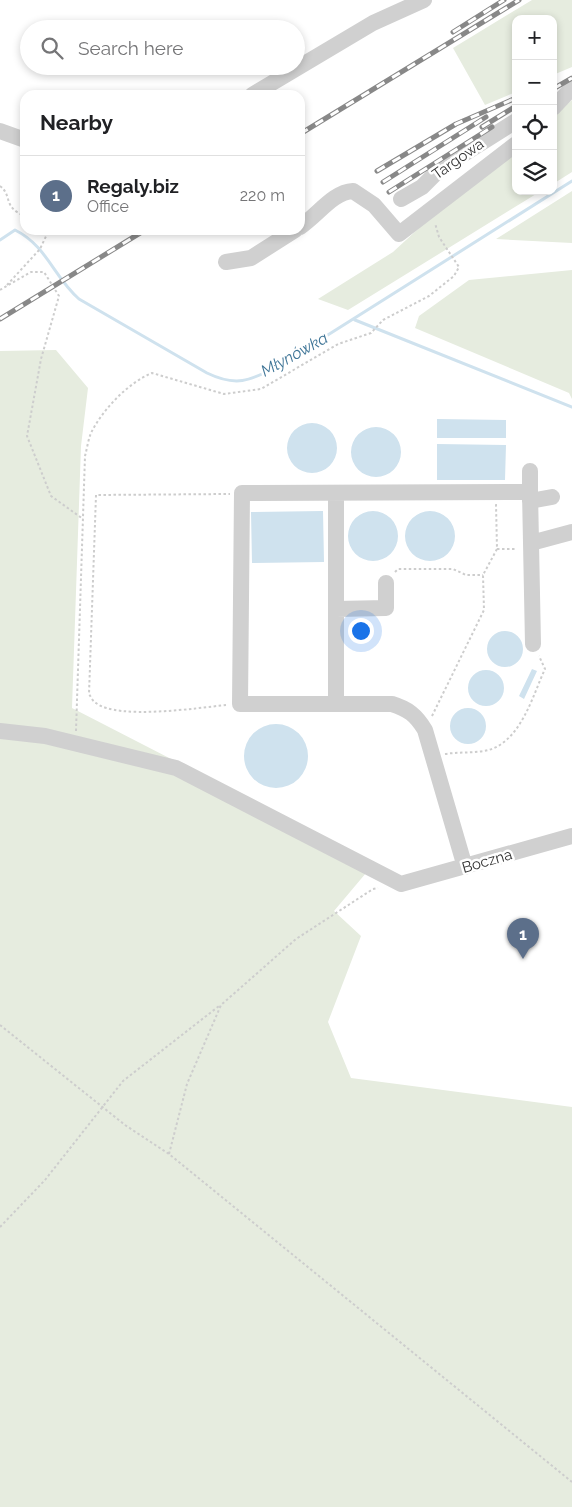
<!DOCTYPE html>
<meta charset="utf-8">
<style>
:root{--surface:#fff;--page:#f6f6f6;--text:#202124;--muted:#757577;--line:#e0e0e0;--accent:#d93025}
body{margin:0;font-family:Raleway,sans-serif;background:var(--page);color:var(--text)}
.controls{position:absolute;right:15px;top:15px;display:grid;overflow:hidden;border-radius:10px;box-shadow:0 2px 8px #0003}
.controls button{width:45px;height:45px;display:grid;place-items:center;padding:0;border:0;border-bottom:1px solid var(--line);background:var(--surface);color:var(--text);font:25px sans-serif}
.you{position:absolute;left:360px;top:630px;width:18px;height:18px;margin:-12px;border:4px solid #fff;border-radius:50%;background:#1a73e8;box-shadow:0 0 0 8px #1a73e833}
.badge{display:grid;place-items:center;width:32px;height:32px;border-radius:50%;background:var(--accent);color:#fff;font-size:16px;font-weight:700}
.pin{position:absolute;translate:-50% -41px;filter:drop-shadow(0 1px 2px #0008)}
.pin::after{content:'';position:absolute;top:26px;width:18px;height:15px;background:inherit;clip-path:polygon(0 0,100% 0,50% 100%)}
.list{margin:0;padding:0;list-style:none}
h2{display:flex;justify-content:space-between;align-items:center;height:65px;margin:0;padding:0 20px;font-size:21px}
h2 small{font-size:16px;font-weight:400;color:var(--muted)}
.list li{display:grid;grid-template-columns:32px 1fr auto;gap:15px;align-items:center;box-sizing:border-box;height:80px;padding:0 20px;border-top:1px solid var(--line)}
.list b{display:block;font-size:19px;white-space:nowrap}
.list p{margin:0;font-size:16px;white-space:nowrap;color:var(--muted)}
.list em{font-size:16px;font-style:normal;color:var(--muted)}
.icon{flex:none;width:28px;height:28px;fill:none;stroke:currentColor;stroke-width:2;stroke-linecap:round;stroke-linejoin:round}
.map{position:relative;flex:none;width:572px;height:1507px;overflow:hidden}
.search{position:absolute;background:var(--surface);box-shadow:0 2px 8px #0003;left:20px;top:20px;width:285px;height:55px;display:flex;align-items:center;gap:12px;box-sizing:border-box;padding:0 18px;border-radius:28px;color:var(--muted);font-size:19px}
.panel{position:absolute;background:var(--surface);box-shadow:0 2px 8px #0003;left:20px;top:90px;width:285px;height:145px;border-radius:15px}
.map>svg:first-child{display:block}
.green{fill:#e6ecdf}
.water{fill:#cfe2ee}
.lines{fill:none;stroke-linecap:round;stroke-linejoin:round}
.stream{stroke:#cfe2ee;stroke-width:3}
.path{stroke:#cdcdcd;stroke-width:2;stroke-dasharray:2.5 2.5;stroke-linecap:butt}
.minor{stroke:#d0d0d0;stroke-width:16}
.rail-casing{stroke:#888;stroke-width:5}
.rail{stroke:#fff;stroke-width:3;stroke-dasharray:9;stroke-linecap:butt}
.labels{text-anchor:middle;stroke-width:5;stroke-linejoin:round;paint-order:stroke}
.street-label{font-size:15px;fill:#333;stroke:#fff}
.water-label{font-size:16px;font-style:italic;fill:#3f7597;stroke:#fff}
</style>
<div class="map">
<svg width="572" height="1507" viewBox="0 0 572 1507">
<rect width="100%" height="100%" fill="#fff"/>
<path class="green" d="M532,0H572V67L553,75V19H516V92L485,105L453,48Z
M572,100V172L553,184V116Z
M516,148V191H541L348,310L318,299L393,252L445,204Z
M572,191V243L496,239Z
M572,270V399L569,393L415,328L419,316L469,280Z
M56,350L88,388L81,446L72,708L175,761L366,873L334,911L361,936L328,1022L351,1078L572,1107V1507H0V351Z"/>
<path class="water" d="M437,419L506,420V438H437Z
M287 448a25 25 0 1 1 50 0a25 25 0 1 1-50 0Z
M351 452a25 25 0 1 1 50 0a25 25 0 1 1-50 0Z
M437,444L506,445L505,480H437Z
M348 536a25 25 0 1 1 50 0a25 25 0 1 1-50 0Z
M405 536a25 25 0 1 1 50 0a25 25 0 1 1-50 0Z
M323,511L324,562L252,563L251,512Z
M487 649a18 18 0 1 1 36 0a18 18 0 1 1-36 0Z
M532,669L537,671L524,699L519,696Z
M468 688a18 18 0 1 1 36 0a18 18 0 1 1-36 0Z
M450 726a18 18 0 1 1 36 0a18 18 0 1 1-36 0Z
M244 756a32 32 0 1 1 64 0a32 32 0 1 1-64 0Z"/>
<g class="lines">
<path class="stream" d="M0,240L15,230C47,246 53,276 79,299L207,373C236,387 249,381 277,367L572,181
M355,320L572,407"/>
<path class="path" d="M0,186C13,196 2,207 25,216
M7,285L40,249L49,230
M0,290L31,272H44L59,296L41,359L27,436L51,496L83,519
M497,549H517
M395,572L398,569H453L466,575H483
M226,705C197,708 118,720 96,703C93,702 91,697 89,694L96,495L230,494
M432,716L484,610L483,575L497,549L496,504
M76,731L85,456C87,449 88,440 91,433C103,409 128,383 152,373L224,394L261,389L338,344L371,333L383,320L429,296L454,276L459,267L439,237L435,223
M445,754C458,752 471,753 484,751C520,745 532,697 545,669L539,656
M0,1025L125,1125L169,1154L572,1482
M169,1154L187,1084L221,1005L296,939L373,889L378,888
M0,1227L45,1180L123,1081L219,1006"/>
<path class="minor" d="M252,95L373,23L424,0
M553,108L572,88
M0,131L25,140
M401,199L422,187L440,169L516,121
M300,227C318,215 333,192 353,191L374,205L399,234L516,144
M226,262L251,258L295,230
M530,492V471
M530,501L552,497
M531,543L572,532
M336,609L386,608V583
M336,704V493
M0,731L45,736L176,768L401,884L572,836
M465,867L425,730C416,715 408,709 392,704H240L242,493L530,492L533,644"/>
<g class="rail-casing">
<path id="rail" d="M453,32L504,0
M553,89L572,78
M482,127L516,106
M300,134L519,0
M377,171L456,124L516,98
M383,182L486,117
M389,192L492,127
M0,319L145,230"/>
</g>
<use href="#rail" class="rail"/>
</g>
<g class="labels">
<g class="street-label">
<text transform="translate(458 159) rotate(-35)" y="5">Targowa</text>
<text transform="translate(487 861) rotate(-16)" y="5">Boczna</text>
</g>
<g class="water-label">
<text transform="translate(294 354) rotate(-29)" y="6">Młynówka</text>
</g>
</g>
</svg>
<div class="controls">
<button>+</button>
<button>−</button>
<button><svg class="icon" aria-label="locate" viewBox="0 0 24 24"><circle cx="12" cy="12" r="6"/><path d="M12 2v4M12 18v4M2 12h4M18 12h4"/></svg></button>
<button><svg class="icon" aria-label="layers" viewBox="0 0 24 24"><path d="M12 4l9 5-9 5-9-5zM3 14l9 5 9-5"/></svg></button>
</div>
<div class="you"></div>
<div class="pin badge" style="left:523px;top:959px;background:#5c6f8a">1</div>
<div class="search"><svg class="icon" aria-label="search" viewBox="0 0 24 24"><circle cx="10" cy="10" r="6"/><path d="M15 15l6 6"/></svg>Search here</div>
<section class="panel">
<h2>Nearby<small></small></h2>
<ul class="list">
<li><span class="badge" style="background:#5c6f8a">1</span><div><b>Regaly.biz</b><p>Office</p></div><em>220 m</em></li>
</ul>
</section>
</div>
